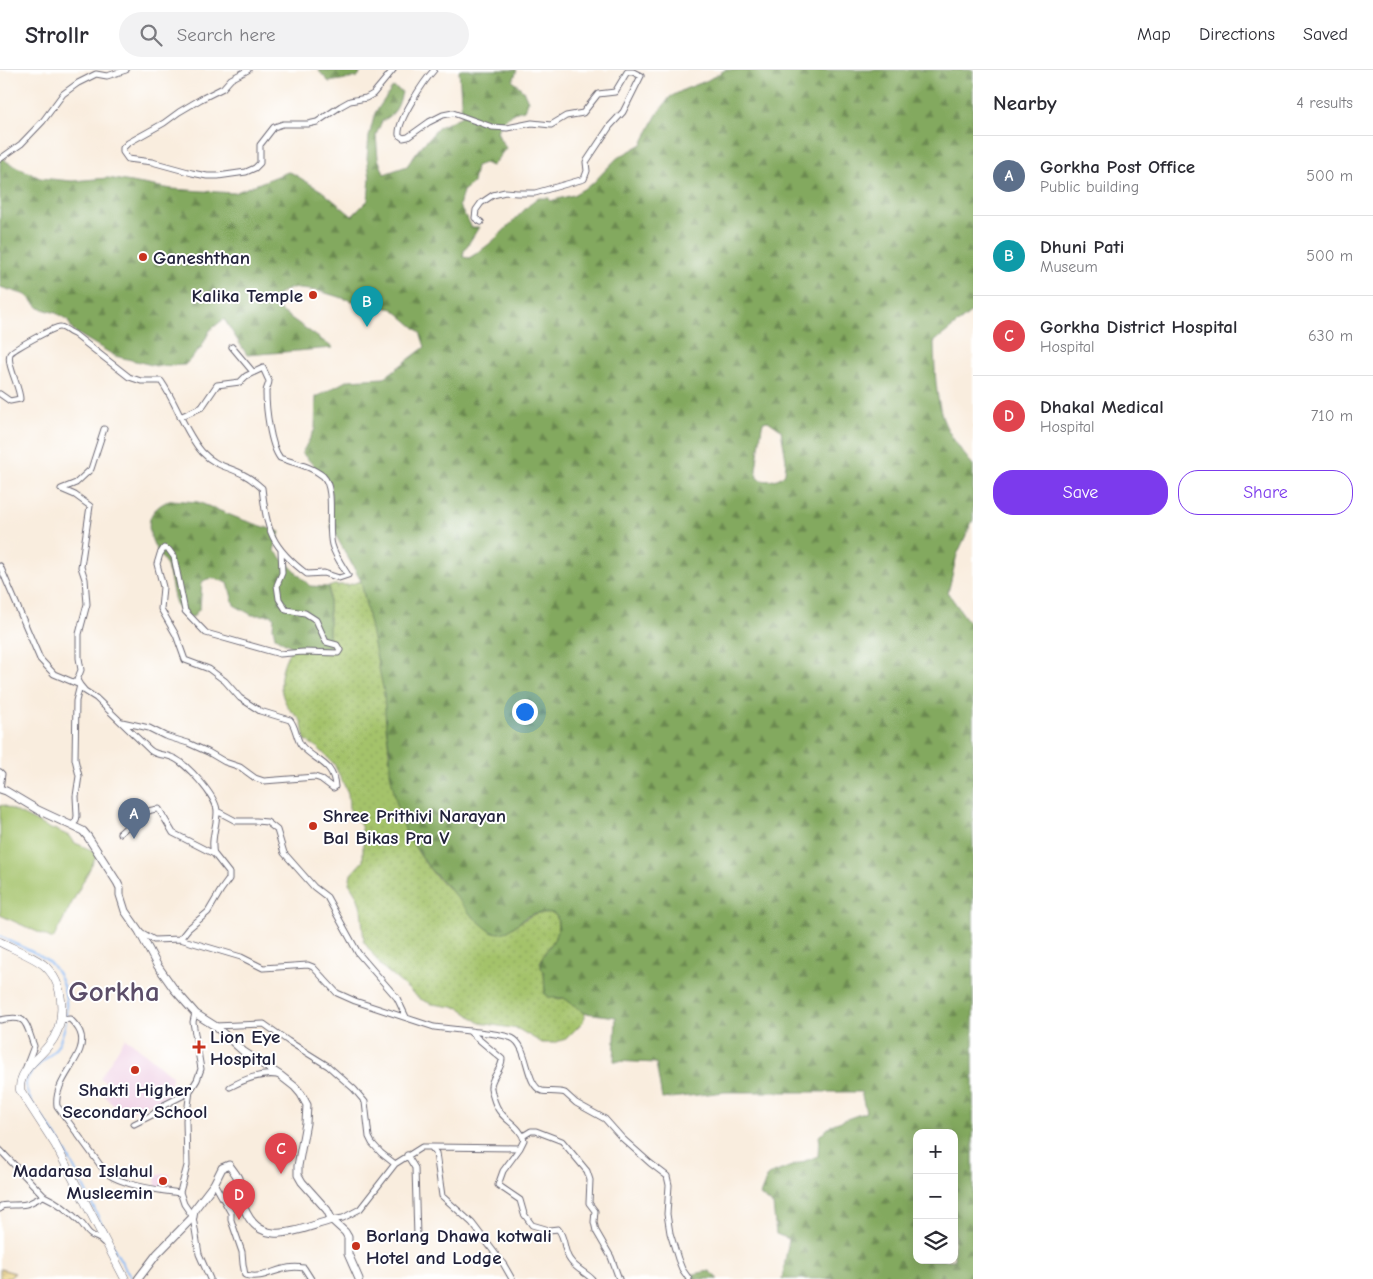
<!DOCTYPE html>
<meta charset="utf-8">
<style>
:root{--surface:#fff;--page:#f2f2f3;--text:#2b2b33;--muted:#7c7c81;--line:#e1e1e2;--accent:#7c3aed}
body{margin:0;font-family:"Comic Neue",sans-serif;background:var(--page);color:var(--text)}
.controls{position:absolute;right:15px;bottom:15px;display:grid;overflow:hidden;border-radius:10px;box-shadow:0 2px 12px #0003}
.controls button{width:45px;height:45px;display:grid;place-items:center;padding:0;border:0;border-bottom:1px solid var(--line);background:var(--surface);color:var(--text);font:25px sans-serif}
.you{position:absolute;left:524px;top:641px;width:18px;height:18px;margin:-12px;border:4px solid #fff;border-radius:50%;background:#1a73e8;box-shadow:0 0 0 8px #1a73e833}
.badge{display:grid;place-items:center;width:32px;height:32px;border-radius:50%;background:var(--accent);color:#fff;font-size:16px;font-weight:700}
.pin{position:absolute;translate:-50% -41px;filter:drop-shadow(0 1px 2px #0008)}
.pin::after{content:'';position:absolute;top:26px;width:18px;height:15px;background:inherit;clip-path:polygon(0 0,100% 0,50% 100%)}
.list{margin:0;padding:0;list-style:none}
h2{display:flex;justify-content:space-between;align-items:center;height:65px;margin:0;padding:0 20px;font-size:21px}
h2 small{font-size:16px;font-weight:400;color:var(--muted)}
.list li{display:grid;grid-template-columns:32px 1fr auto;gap:15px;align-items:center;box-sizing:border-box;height:80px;padding:0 20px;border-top:1px solid var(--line)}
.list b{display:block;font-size:19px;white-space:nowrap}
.list p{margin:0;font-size:16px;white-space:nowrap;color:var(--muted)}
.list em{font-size:16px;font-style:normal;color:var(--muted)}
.actions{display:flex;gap:10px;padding:15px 20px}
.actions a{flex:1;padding:11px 0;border:1px solid var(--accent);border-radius:20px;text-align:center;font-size:18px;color:var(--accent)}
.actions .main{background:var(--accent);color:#fff}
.icon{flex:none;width:28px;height:28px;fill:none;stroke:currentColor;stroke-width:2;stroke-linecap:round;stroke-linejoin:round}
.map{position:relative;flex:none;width:973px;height:1209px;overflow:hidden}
header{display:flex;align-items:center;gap:30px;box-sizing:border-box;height:70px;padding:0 25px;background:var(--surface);border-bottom:1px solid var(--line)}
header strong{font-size:24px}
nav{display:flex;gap:28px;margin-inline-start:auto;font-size:18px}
.search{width:350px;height:45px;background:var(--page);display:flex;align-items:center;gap:12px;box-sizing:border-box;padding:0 18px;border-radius:28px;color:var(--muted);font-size:19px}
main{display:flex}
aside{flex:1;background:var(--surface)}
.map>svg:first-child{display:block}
.built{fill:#f0d0e5}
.grass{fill:url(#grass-dots);stroke:#637253}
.forest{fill:url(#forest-firs);stroke:#52664d;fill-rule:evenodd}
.sand{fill:url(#sand-dots);stroke:#887e6c}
.park{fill:#a4c36b;stroke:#637253}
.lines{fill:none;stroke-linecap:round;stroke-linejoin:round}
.stream{stroke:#88baf5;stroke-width:2}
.street-casing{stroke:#6d6974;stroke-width:7}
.secondary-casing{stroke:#6d6974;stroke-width:9}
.primary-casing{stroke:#6d6974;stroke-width:9}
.street{stroke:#fff;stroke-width:5}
.secondary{stroke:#fff;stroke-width:7}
.primary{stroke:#fff;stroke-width:8}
.poi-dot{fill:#c8321e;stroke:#fff;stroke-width:2}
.labels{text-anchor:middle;stroke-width:4;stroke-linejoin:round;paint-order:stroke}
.poi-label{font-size:19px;font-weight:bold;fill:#22223b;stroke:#fff;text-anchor:start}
.town-label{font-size:29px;font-weight:bold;fill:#5b4d68;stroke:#fff}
</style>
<header>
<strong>Strollr</strong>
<div class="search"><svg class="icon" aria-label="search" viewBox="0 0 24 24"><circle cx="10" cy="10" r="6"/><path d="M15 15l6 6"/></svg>Search here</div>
<nav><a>Map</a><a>Directions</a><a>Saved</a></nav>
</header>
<main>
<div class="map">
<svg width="973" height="1209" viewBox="0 0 973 1209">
<defs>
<pattern id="grass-dots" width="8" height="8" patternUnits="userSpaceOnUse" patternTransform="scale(1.25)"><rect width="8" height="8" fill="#a4c36b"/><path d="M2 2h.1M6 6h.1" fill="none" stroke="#8da75e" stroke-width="1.8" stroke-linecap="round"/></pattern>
<pattern id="forest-firs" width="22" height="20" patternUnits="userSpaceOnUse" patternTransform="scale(1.25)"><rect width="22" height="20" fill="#83a95f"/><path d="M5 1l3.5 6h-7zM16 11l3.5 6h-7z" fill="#6b8950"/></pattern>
<pattern id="sand-dots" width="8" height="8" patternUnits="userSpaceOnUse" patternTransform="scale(1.25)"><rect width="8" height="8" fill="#eeda9e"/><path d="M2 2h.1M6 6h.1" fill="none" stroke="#ccbb89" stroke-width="1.8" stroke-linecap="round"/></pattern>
</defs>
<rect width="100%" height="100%" fill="#fff"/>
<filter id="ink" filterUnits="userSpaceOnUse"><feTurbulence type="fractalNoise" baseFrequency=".02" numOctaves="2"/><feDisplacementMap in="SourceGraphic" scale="10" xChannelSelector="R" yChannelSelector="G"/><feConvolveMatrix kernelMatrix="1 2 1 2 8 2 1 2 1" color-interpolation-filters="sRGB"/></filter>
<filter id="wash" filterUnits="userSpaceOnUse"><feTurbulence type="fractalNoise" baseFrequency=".0096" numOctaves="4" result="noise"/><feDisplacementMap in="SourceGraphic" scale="20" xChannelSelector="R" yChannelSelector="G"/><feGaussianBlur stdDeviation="1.12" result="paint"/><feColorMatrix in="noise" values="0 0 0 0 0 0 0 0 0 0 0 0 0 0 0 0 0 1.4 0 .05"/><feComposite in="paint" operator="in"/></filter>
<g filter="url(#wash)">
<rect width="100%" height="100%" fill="#f9edde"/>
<path class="built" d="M125,968L134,974L172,1006L169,1026L130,1042L111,1033L103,1024L109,1015L100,1008Z
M170,1104V1118L156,1117L155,1105Z"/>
<path class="grass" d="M361,511C369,548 380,585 384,623C391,689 386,740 428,797C447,822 482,843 508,861C521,852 541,834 557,846L558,863L540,892L544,901L545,924L559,929L564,928L585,943L583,952L566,969L553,973H542L518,959L480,953L460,938L432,934L420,929L381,896L364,872L361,838L357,826L349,813L351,804L363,791V766L361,756L349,738L348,723L334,694L318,678L305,670C303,664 303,656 301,651C299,647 293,643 290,640C275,619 280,597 292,577L329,579V517L334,515H348Z"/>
<path class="forest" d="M318,0H362L358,7L329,12Z
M459,0H517L513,11L523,20L528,31L524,40C510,43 503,48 497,61L500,69L506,78L492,96L484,93L476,96L473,113L463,121L459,136L472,157H479L464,181L463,187L469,188C496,173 514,148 537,128H549L550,131L573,125L592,114L617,88L642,74L656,46L670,27L685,19L706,11L725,0H973V241L934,272C935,298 935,324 943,349C948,364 963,383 973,395V450L957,485L948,523L973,558V1209H782L789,1169L776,1164L773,1135L760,1125L768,1105L818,1086L819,1066L833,1054L866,1042L861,1022H725L662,1029L656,993L614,991L616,947L585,943L564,928H551L545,924L544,901L541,898C539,878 563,874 557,846L553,843H535L526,847L508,861L500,863L491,862L471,845L448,817L429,798L406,763L396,731L390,703V682L386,658L384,623L361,511L331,457V414L302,383L315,359L316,327L348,310L384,308L425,277L420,262L393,239L359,233L319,221L290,218L267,231L333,278L247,285L224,249L210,260L201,278L185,295L156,296L115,286L73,261L68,250L56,243L39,238L26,225L0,217V84L7,92L40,108L72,111L108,108L172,119L234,123L288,102L292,103L322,121L352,146L368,130L370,108L367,88L369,66L375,43L393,17L402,22C399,36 395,45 382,51L376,65L378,88L384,104L407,96L418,80L439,57L462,46ZM768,351L781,360L786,390L785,403C780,411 765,413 757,408L756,400L762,356L763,352ZM917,1063H954V1190H917Z
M171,430L198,432L240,449L280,462L274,480L310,516L329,517V579L292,577L275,567L273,557L274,548L272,545H252L234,535L228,513C218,510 211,505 202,512L200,538L193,547H185C171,533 174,518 168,500C166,491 159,485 155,477C144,455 148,438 171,430Z
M709,1201L718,1209H688L689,1205Z"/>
<path class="sand" d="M0,1199L15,1203L8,1209H0Z"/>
<path class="park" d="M3,735L53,760L54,759L69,766L73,772L98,783L53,869L0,845V736Z"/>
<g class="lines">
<path class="stream" d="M0,866C14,874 29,879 42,887C61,898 68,924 66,945
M66,951C64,961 60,974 53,982C45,991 27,1001 26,1014C26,1033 50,1054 59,1070C86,1115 103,1165 132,1209"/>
</g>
</g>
<g filter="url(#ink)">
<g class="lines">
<g class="street-casing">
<path id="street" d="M248,0L231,9L223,18L201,29L179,42L164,53L128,73L123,78V82L128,89L152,92L192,103L207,106H218L246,102L255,98L260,93V75L274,57L283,54H308L317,52L341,36L350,31L366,28L373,24L393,0
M434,0C424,11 397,51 399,65L403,68L408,67L429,52L443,45L453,43L492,57L507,58L532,53L551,55L566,46L583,43L598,24L615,22L627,2H633L641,6L623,42L610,56L586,92L587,101L584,109L535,123H517L505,122L493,125L481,133L476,140L475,148L481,152
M0,89L21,74L43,51L63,24L78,13L96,4L107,6L126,0
M232,277L253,302
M0,324L10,331L20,329C20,317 6,294 10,284C11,280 54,257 60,257C64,257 70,263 74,264L129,307L141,311H161C177,334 184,361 202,382C217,398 230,396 246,406C252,409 257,414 262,418C267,461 271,477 307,504L324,503L339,508L348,505C342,495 335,486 332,475C327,457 336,419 323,406C311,396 294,393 280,388C270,375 266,338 266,322C266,318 269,315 269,311L263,298L246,306L240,312L217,315L202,337L180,347
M0,496L40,589L54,604L80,615L85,621L96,628L150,680C157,686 163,684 171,687C185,691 218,728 217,742C217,756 210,770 214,784
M122,652L149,658L165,666L188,673L208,682L225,692L240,697L255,708L264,711L315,707L321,709L333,718L335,717C334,691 313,691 301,675C296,668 296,657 290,650L260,641L240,628L225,611L209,599L185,590L176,565L161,539L163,517L157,494L160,484L164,478L169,480L174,487L185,541L206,563L280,584L303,582L338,583L340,580L337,575L326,572L316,550L305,543L286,540L279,529L277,515L282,503L281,480
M0,702L2,704L0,719
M217,741L236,751H256L267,752L277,760L284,783L314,817L327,827L358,883L397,928L406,947
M72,755L76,751L77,746L76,726L79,706L75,689L76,631L80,615L77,610L81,600L79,588V564L87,534L85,509L81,497L90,436L75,425L61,419L76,413L91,399L104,359
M120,763C131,754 143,739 159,739L173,763L214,784L229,803V809L221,820L208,842L188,859L180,869
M139,861L154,870L180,869L241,887L263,898L308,895L313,897L337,923L355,931L434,957L469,961L502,989C502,1000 490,1008 491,1018C492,1025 496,1038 501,1043C508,1052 521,1058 524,1070L520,1078L431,1077
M195,943L193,952L201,999L197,1010L190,1021L186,1050L187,1096L180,1122L184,1134L193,1147L199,1184L210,1209
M0,950C28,944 25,952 34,976L26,997
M60,950L70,949C74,953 78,957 80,962C90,985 53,1008 57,1036L106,1103C124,1116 159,1120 180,1123
M215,956L264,954L288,971L328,996L354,1019L365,1032L369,1067L372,1073L381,1083L395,1094L360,1139L343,1148L332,1150
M470,961C483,963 499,963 512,968C529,976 525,1015 542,1021C547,1022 559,1021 565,1023L576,1033L605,1049L622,1068L650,1093L667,1106L669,1115L667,1144L670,1163L678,1189L682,1199L689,1209
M230,1017C245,1009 260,1003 277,1005
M134,1054L152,1045L164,1035L188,1023L190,1021
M523,1066L531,1061H536L562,1071L587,1101L590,1110L589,1133L595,1141L594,1152L596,1161L611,1187L619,1209
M520,1078L503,1101L498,1115L520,1130L524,1144L532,1155L549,1160L558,1159C566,1168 563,1181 570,1190C576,1199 585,1202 592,1209
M0,1080L44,1126
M407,1085L415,1098L417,1167
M395,1094L422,1077H431L436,1083L442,1126L472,1153L504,1195L512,1209
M214,1113L231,1143V1150L242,1182L243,1194L245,1205C261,1209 270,1202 283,1199C290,1197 297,1197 304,1198L311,1209
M0,1139L1,1136C9,1134 17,1136 26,1134C32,1133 38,1128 44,1126C57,1132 70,1142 80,1152C84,1155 86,1161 90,1164C95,1168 99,1167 103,1172"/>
</g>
<g class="secondary-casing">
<path id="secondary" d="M0,719L6,721L38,740L83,761L88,767L117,812L120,818V825L125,841L139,861L157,895L174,919L196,944L215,956L244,982L281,1006L295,1017L301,1024L307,1035L306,1053L298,1096V1105L302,1112L327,1140L332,1150L345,1162L348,1167V1184L359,1209
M138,1209L157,1184L193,1147L194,1140L214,1114L222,1098L229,1095C232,1099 236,1104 238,1108C241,1117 240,1127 243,1135C259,1181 298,1159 332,1150"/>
</g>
<g class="primary-casing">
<path id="primary" d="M0,872C11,878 40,889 47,898C66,918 66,956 48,976C37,990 19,1000 20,1020L55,1074L125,1209"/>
</g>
<use href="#street" class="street"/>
<use href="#secondary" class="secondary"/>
<use href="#primary" class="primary"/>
</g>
</g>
<g class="poi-dot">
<circle cx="143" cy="187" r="5"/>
<circle cx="313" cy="225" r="5"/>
<circle cx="313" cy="756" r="5"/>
<path d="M196.5 969.5h5v5h5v5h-5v5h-5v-5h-5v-5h5z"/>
<circle cx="135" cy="1000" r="5"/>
<circle cx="163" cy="1111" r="5"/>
<circle cx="356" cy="1176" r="5"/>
</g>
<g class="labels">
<g class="poi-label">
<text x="153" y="194">Ganeshthan</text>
<text x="303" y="232" text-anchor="end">Kalika Temple</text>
<text x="323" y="752">Shree Prithivi Narayan<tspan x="323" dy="22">Bal Bikas Pra V</tspan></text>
<text x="210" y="973">Lion Eye<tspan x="210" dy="22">Hospital</tspan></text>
<text x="135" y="1026" text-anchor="middle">Shakti Higher<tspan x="135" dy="22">Secondary School</tspan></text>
<text x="153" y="1107" text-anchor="end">Madarasa Islahul<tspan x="153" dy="22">Musleemin</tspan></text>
<text x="366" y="1172">Borlang Dhawa kotwali<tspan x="366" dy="22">Hotel and Lodge</tspan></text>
</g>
<g class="town-label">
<text x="114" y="931">Gorkha</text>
</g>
</g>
</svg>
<div class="controls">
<button>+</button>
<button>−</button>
<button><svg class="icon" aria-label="layers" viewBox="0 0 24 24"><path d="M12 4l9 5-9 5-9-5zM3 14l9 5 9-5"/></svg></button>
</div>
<div class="you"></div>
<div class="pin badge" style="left:134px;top:769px;background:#5c6f8a">A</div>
<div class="pin badge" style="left:367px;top:257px;background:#0f9aa8">B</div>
<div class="pin badge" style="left:281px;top:1104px;background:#e0444e">C</div>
<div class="pin badge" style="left:239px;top:1150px;background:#e0444e">D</div>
</div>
<aside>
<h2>Nearby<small>4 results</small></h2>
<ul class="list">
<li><span class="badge" style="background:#5c6f8a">A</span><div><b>Gorkha Post Office</b><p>Public building</p></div><em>500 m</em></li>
<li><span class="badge" style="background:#0f9aa8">B</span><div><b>Dhuni Pati</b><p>Museum</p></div><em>500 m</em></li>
<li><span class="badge" style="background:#e0444e">C</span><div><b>Gorkha District Hospital</b><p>Hospital</p></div><em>630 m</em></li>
<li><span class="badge" style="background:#e0444e">D</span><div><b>Dhakal Medical</b><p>Hospital</p></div><em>710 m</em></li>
</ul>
<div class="actions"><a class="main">Save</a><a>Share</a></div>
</aside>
</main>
